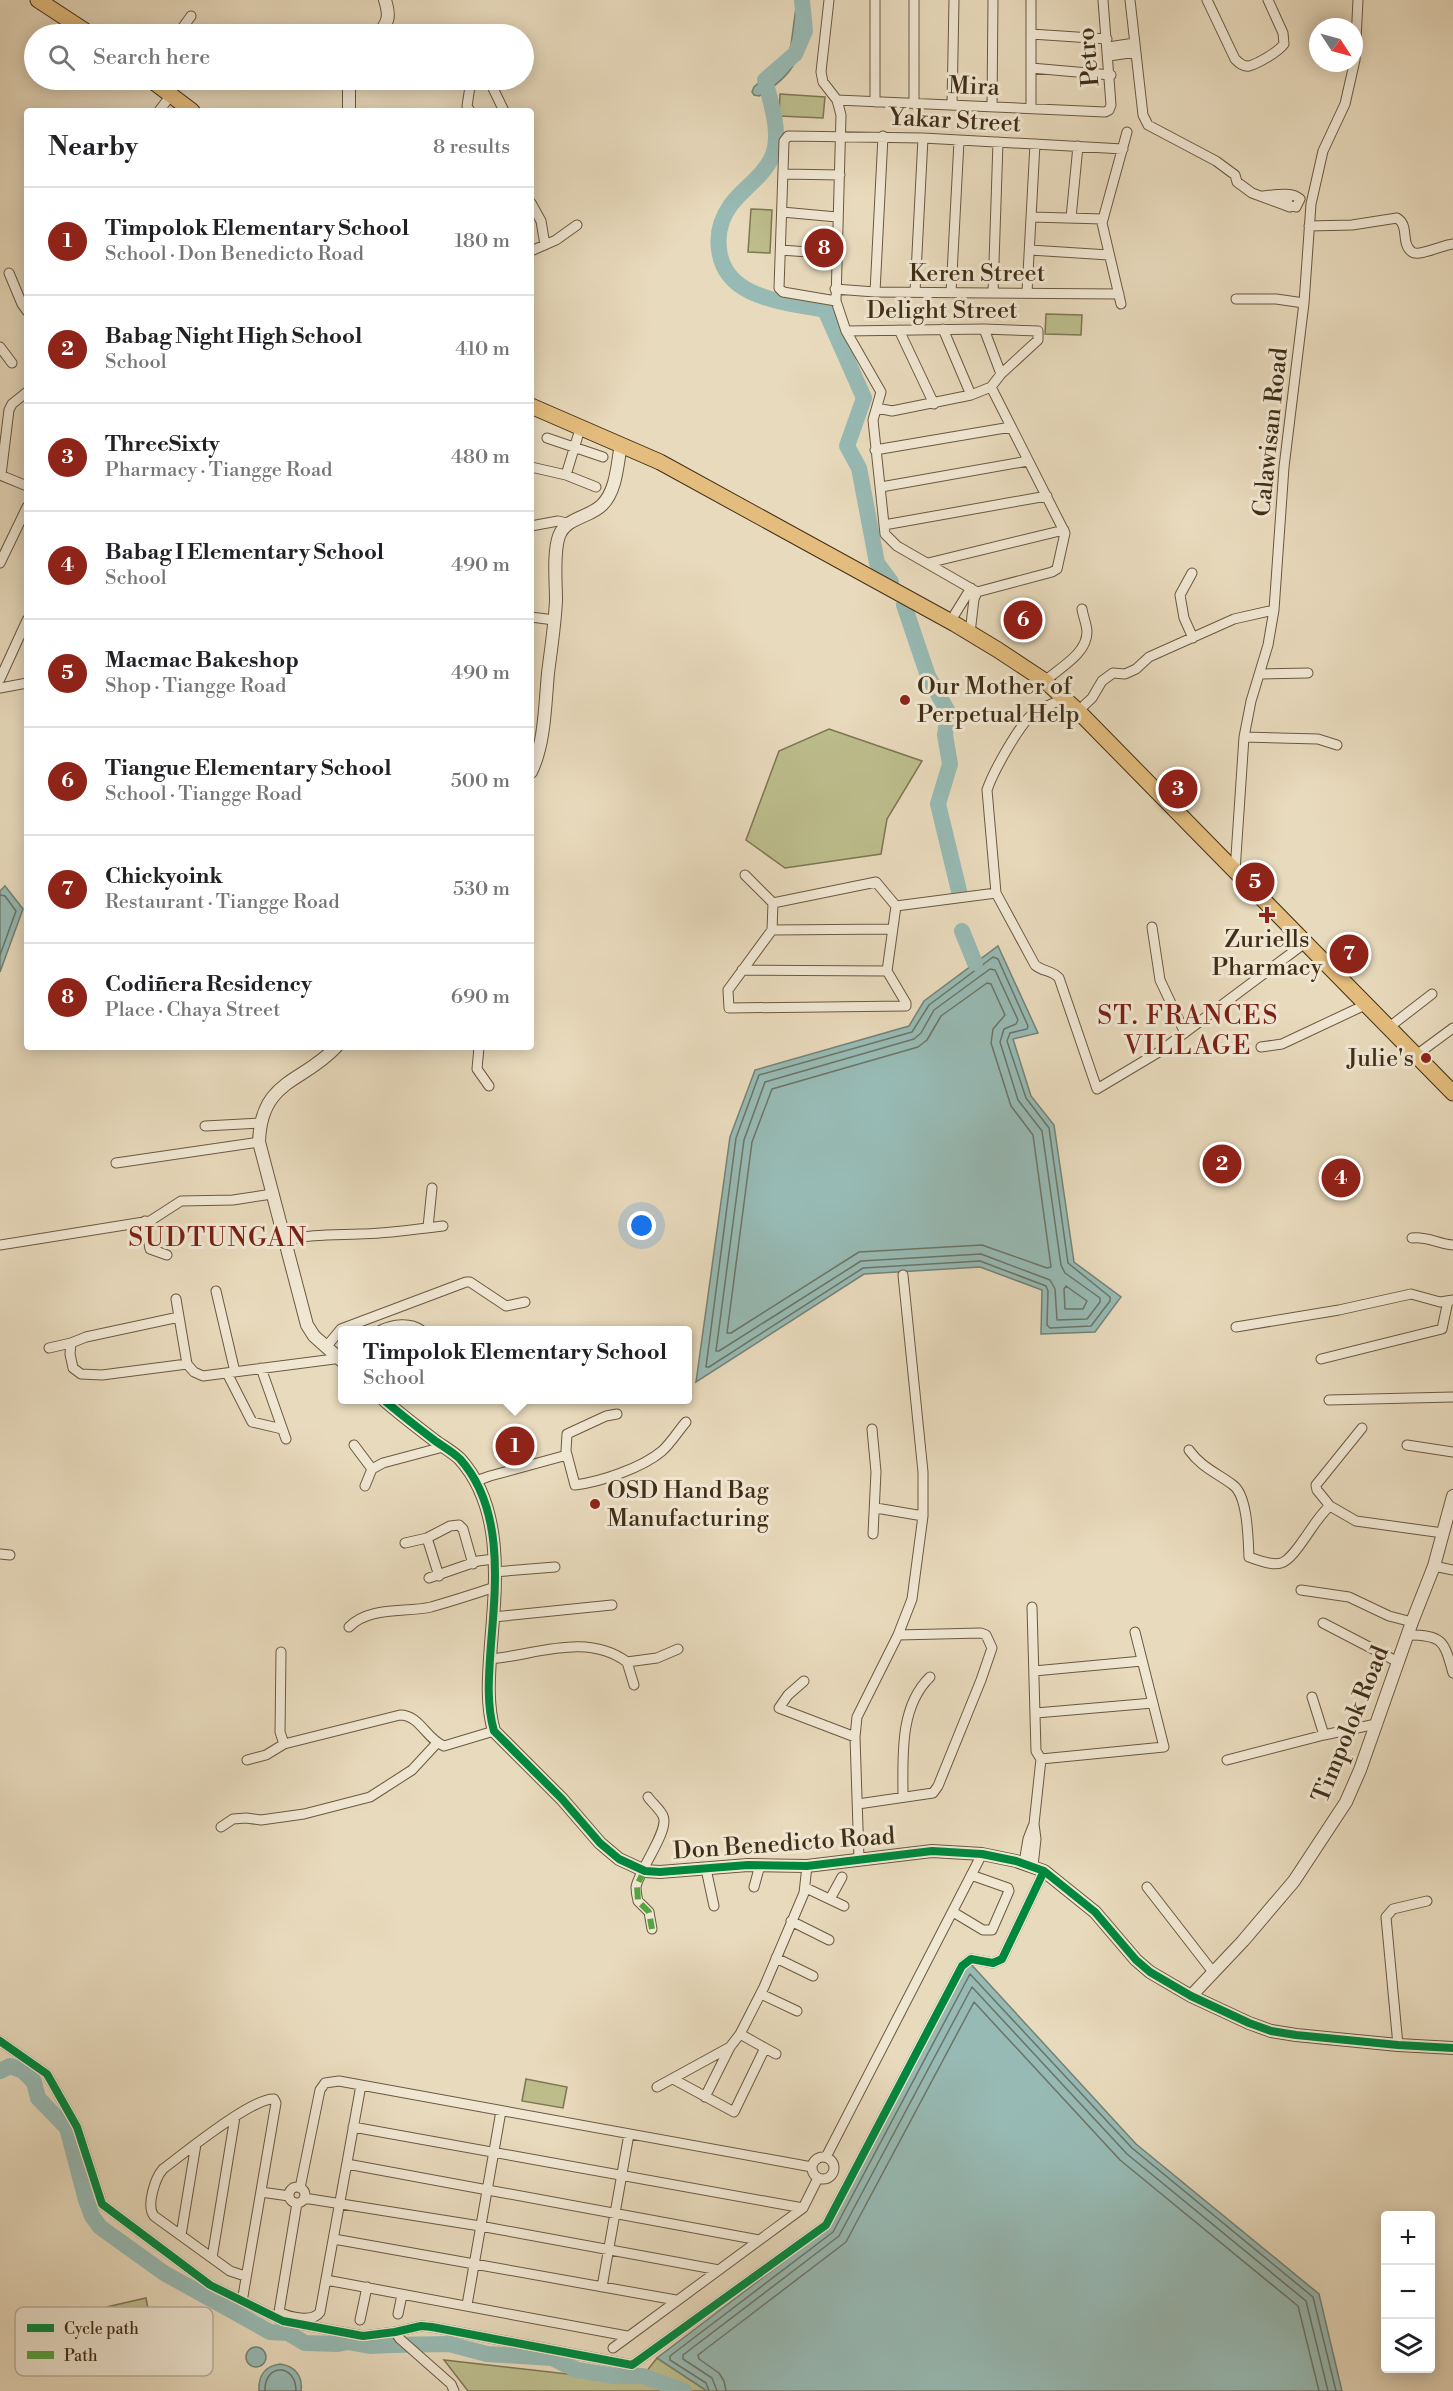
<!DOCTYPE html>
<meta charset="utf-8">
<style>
:root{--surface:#fff;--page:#f6f6f6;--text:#202124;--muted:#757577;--line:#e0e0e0;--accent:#8f2418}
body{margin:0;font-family:"Libre Bodoni",serif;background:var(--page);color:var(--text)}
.controls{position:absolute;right:18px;bottom:18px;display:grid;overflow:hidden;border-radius:6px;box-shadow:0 3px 15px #0003}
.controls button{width:54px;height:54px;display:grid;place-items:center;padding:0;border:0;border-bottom:2px solid var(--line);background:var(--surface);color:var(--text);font:30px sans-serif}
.compass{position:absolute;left:1309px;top:18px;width:54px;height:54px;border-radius:50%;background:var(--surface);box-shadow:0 3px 15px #0003;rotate:126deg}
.you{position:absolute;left:642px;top:1226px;width:21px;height:21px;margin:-15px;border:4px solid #fff;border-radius:50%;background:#1a73e8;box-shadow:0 0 0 9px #1a73e833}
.badge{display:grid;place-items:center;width:39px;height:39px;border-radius:50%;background:var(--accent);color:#fff;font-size:20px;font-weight:700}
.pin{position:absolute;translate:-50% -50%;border:3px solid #fff;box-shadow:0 2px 6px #0006}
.popup{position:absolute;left:338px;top:1326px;width:354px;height:78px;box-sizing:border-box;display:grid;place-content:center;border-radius:6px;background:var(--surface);filter:drop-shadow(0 2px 4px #0005);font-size:20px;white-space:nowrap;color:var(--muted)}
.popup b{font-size:22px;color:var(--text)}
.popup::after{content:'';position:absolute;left:50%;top:100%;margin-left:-12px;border:12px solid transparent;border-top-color:var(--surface)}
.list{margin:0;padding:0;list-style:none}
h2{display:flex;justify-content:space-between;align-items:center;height:78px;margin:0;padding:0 24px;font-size:26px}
h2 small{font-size:20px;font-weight:400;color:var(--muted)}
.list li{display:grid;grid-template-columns:39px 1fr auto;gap:18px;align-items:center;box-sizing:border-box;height:108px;padding:0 24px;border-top:2px solid var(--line)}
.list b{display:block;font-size:22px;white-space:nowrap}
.list p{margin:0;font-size:20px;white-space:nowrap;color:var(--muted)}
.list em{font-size:20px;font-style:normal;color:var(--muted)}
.icon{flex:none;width:33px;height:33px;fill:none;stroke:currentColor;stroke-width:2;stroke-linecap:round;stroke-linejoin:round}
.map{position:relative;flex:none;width:1453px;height:2391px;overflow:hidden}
.search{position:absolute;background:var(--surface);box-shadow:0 3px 15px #0003;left:24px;top:24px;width:510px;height:66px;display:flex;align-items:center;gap:15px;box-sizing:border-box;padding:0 21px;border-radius:33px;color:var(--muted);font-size:22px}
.panel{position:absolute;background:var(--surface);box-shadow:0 3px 15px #0003;left:24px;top:108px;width:510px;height:942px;border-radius:6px}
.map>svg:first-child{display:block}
.green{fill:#bdbd8c;stroke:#7e7652;stroke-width:1.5}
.water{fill:#97bab4;stroke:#748275;stroke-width:1.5}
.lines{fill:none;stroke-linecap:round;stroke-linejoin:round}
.shore{stroke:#6c7466;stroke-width:1.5}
.river{stroke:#97bab4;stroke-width:16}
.minor-casing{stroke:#6a5940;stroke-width:11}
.tertiary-casing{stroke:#6a5940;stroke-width:14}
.primary-casing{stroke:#402e17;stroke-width:17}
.minor{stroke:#f0e7d3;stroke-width:9}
.tertiary{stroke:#f0e7d3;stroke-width:12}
.primary{stroke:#e4bd7e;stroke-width:15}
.quiet{stroke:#54a440;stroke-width:6;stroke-dasharray:12 6;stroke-linecap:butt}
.cycleway-casing{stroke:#f0e7d3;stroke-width:11}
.cycleway{stroke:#00873e;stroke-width:8}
.poi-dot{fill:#8f2418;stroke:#f0e7d3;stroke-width:2}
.labels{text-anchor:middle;stroke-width:6;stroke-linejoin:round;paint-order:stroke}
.street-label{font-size:24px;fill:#402e17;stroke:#f0e7d3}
.poi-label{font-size:24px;fill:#402e17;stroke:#f0e7d3;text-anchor:start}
.neighbourhood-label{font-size:26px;letter-spacing:1.5px;fill:#7a1f14;stroke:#f0e7d3}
.key{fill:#f0e7d3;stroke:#bbb09b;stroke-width:1.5}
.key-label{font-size:16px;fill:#402e17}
</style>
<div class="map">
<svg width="1453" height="2391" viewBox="0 0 1453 2391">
<rect width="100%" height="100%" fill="#e8dabc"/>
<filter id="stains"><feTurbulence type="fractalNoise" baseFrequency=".00333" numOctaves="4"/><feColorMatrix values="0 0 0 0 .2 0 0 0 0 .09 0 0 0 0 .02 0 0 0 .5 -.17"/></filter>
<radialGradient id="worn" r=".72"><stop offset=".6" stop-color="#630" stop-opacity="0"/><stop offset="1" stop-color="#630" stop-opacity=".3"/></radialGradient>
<path class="green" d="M780,94L825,97L823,118L779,116Z
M751,209L772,210L770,253L748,252Z
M1046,314L1082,315L1081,335L1045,334Z
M829,729L922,761L887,819L881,854L785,868L746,840L779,751Z
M526,2079L567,2087L563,2108L522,2101Z
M146,2298L150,2319L110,2327L106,2307Z
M657,2358L707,2391H468L444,2360L638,2382Z"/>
<path class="water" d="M797,0H809C800,48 805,69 759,96L754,95L752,92L754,87L786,59L790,52Z
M5,886L23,909L0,972V891Z
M998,946L1038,1033L1013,1039L1031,1096L1054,1125L1074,1262L1121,1297L1095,1332L1041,1334L1042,1290L980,1267L864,1274L696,1382L730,1137L755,1070L909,1026L924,1001Z
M968,1961L1136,2144L1319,2294L1342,2391H707L657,2358L828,2228Z
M246 2357a10 10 0 1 1 20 0a10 10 0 1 1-20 0Z
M280,2364C295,2366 303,2376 301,2391H259C258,2376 265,2366 280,2364Z"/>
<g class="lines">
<path class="shore" d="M0,895L5,896L16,911L0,955
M993,957L998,959L1028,1026L1027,1029L1010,1033L1007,1041L1026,1098L1049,1128L1068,1263L1110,1297V1301L1091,1326L1050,1328L1047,1325L1048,1291L1046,1286L980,1261L863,1268L709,1367H706L736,1138L759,1075L912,1032L929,1005Z
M990,969L995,970L1018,1020L1016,1024L1004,1029L1000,1042L1018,1100L1042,1131L1061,1265L1065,1273L1100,1298V1302L1087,1319L1057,1320L1055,1289L1050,1280L981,1254L861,1261L719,1351H716L744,1140L765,1082L914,1039L921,1033L934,1010Z
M987,983L991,984L1005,1015L993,1029L991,1043L1011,1106L1033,1135L1051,1267L1047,1268L982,1245L859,1252L731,1333H727L752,1142L772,1089L918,1047L927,1040L941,1016Z
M1066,1286L1087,1301L1083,1309H1065L1064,1289Z
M265,2391C264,2363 296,2363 296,2391
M709,2391L706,2383L670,2360V2356L833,2232L970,1974L1132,2148L1313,2297L1336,2391
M717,2391L712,2378L683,2359V2355L839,2236L972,1987L1127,2154L1306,2301L1328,2391
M726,2391L724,2381L719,2373L699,2359L698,2355L846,2242L974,2002L1120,2160L1298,2306L1319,2391"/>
<path class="river" d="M802,0L805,31L795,54L765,80C771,103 782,135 772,157C763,177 742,189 730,206C721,219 717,234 719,249C724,299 785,302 825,310L864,398L847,446L859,468L877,563L891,582
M904,605L928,676L948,712L945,735L950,764L938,804L960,895
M962,931L975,963
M0,2071L10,2066L23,2071L34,2082L38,2098L67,2128L86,2200L92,2216L100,2227L164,2273L270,2332L288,2333L305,2343L338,2344L348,2342L370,2346L392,2345L449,2344L487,2354L552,2358L577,2370L615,2376H643L684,2391"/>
<g class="minor-casing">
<path id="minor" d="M829,0L821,72L823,82L837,100L841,115L836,301L846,331L881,392L873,420L885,534L897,546L977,592
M1031,0V108
M1130,0L1143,115L1148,125L1216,161L1235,175L1237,182L1252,193L1290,207
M1207,0L1235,59C1239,63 1243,67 1249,66C1259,63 1278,52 1284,44L1283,33L1268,0
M178,34L191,16
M1031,34L1107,39
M1108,47L1135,43
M1109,56L1136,52
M1031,68L1111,75
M489,80L504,111
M837,100L1105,112L1109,110L1111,105L1103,0
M875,102V0
M914,104V0
M952,105L954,0
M992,107L993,0
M159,111L171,95
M470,111L467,106L471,80
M784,174L840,175
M1263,196C1274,195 1292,191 1300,199L1296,207L1288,205L1287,199L1292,195
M531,203L541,221L545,245
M782,212L837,217
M1031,217L1103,219
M1071,218L1078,146
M1309,226L1352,225L1397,218C1410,226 1400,243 1412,252C1419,257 1442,245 1453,244
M781,250L835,254
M1030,250L1109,255
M531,251L556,240L577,225
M9,273L22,304L27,311
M835,289L875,292L1119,294
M875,292L883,136
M915,292L923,138
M1027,292L1035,144
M951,293L959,141
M993,293L998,142
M1236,299H1276L1304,303
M836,301L783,292L779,288L784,141L788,136L923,138L1123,149
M1121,304L1102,223L1127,132
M943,329L971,395
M984,329L1001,374
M899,330L934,404
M846,331L984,329L1038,331V340L1001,374L991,387L971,395L892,411L877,408
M0,347L12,363
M547,438L603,457
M875,450L1011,427
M531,467L566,475L596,487
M0,475L27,486
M1,475L9,410L12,404L27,392
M566,475L580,429
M881,487L1028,461
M884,525L1047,496
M531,526L558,521L567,523
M0,563L27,507
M928,563L1064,530
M1192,573L1180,595L1184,618L1193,638
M977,592L1052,572L1057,569L1065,533L991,387
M531,617L554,620
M950,622L971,588
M970,633L974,599L977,592
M1260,674L1308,673
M0,679L27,620
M1045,681C1059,668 1087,654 1087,632C1087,625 1083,616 1082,609
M0,688L27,683
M1064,698C1055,703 1043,707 1034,713C1020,723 993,772 987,790L996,893L1035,965C1043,972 1052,970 1059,978L1097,1089L1159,1052L1305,943
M1078,711L1092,698L1102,681L1113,673L1125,674L1136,669L1149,657L1234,619L1274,610
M1244,737L1318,739L1337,745
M1235,871L1244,737L1251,701L1268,645L1274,610L1284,467L1304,303L1311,204L1323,151L1345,104L1355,60L1358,0
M745,875L773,903L772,930L728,990L729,1008L906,1006V1003L887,971L896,906L876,882L773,903
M896,906L996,893
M1152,927L1160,980L1185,1033
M772,930L892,929
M742,970L887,971
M1388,1028L1432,994
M479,1047L477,1069L489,1086
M1261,1047L1282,1044L1365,1005
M1415,1056L1453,1028
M205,1126L261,1123
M116,1163L259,1142
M145,1221L150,1249L167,1255
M428,1227L432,1188
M1412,1238C1427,1236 1438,1244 1453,1245
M284,1241C309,1234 334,1235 359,1234C387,1234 415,1229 443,1226
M0,1245L150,1221L181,1201L233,1200L272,1194
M216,1291L235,1372
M176,1299L187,1364L194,1372L203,1376L342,1358
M179,1317L86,1337L71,1343L70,1354L73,1368L81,1374L102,1375L187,1364
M1236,1327L1339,1310L1411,1294L1440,1302L1453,1300
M381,1330C393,1324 410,1322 421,1330
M326,1347L341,1329L466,1282H470L506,1306L525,1302
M49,1348L71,1343
M1321,1359L1442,1329L1448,1301
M261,1368L286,1439
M227,1373L252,1422L282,1429
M1329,1400L1453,1397
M617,1414L606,1416L567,1434L566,1451L575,1485C600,1482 642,1468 662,1451C671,1443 678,1431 686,1422
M872,1429L876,1472L873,1534
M354,1445L372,1469
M1407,1445L1453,1452
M1189,1450C1201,1467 1217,1473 1233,1485C1248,1496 1248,1539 1249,1557C1258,1560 1272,1566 1281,1563C1296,1559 1315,1517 1330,1506L1356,1521L1443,1533
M476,1481L490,1476L567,1455
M365,1486L372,1469L383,1463L443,1447
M1330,1506L1317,1490L1316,1485L1362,1428
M876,1508L923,1516
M427,1538L439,1576
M405,1543L427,1538L450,1526L459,1525L463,1529L473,1564
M0,1554L10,1555
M1434,1566L1453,1570
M494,1572L555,1567
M429,1578L478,1561L494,1559
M1301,1590L1349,1597L1389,1616L1412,1622
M1032,1607L1036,1751L1041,1759L1034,1824L1036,1839L1033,1866
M494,1617L612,1605
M1323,1623L1398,1662
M349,1627C370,1606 405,1613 431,1607C452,1601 474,1594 495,1587
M1408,1635C1443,1635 1444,1641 1453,1673
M281,1652L280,1732L284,1744L400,1715C420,1715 426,1739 444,1746L494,1731
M490,1659C536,1655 586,1632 627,1662L634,1685
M627,1662L657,1658L678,1649
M1034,1671L1142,1661
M804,1681L788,1695L779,1708L855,1737
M1312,1697L1324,1735
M1036,1713L1153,1703
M1041,1759L1164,1747L1135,1632
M247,1760L266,1755L284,1744
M1227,1760L1324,1735L1376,1724
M648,1797C652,1803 660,1809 663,1816C670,1830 639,1870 636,1887C636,1891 637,1897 638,1901L649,1912L652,1929
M903,1797C903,1757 899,1707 930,1677
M858,1804L933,1793L938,1786L981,1680L992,1648L986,1635L981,1633L898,1635
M221,1827L233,1819L246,1818L261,1820L304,1814L370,1797L412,1770L437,1743
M859,1858L855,1737L857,1717L898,1635L912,1599L923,1516V1472L903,1275
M1024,1863L1028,1839L1033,1826
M706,1869L714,1906
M754,1887L760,1865
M1147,1887L1213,1972
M806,1888L844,1906
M830,1899L842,1877
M953,1912L983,1930H992L1009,1891L1008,1888L971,1875
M791,1921L829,1940
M776,1958L813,1976
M761,1994L797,2011
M0,2041L47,2074L77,2127L102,2204L210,2285L283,2321L363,2336L395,2332L421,2326L432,2327L632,2365L826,2225L962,1966L971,1959L993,1963L1002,1959L1044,1871
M1398,2045L1386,1917L1393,1909L1427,1901
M765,2048L776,2054
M673,2079L734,2112L765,2048L740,2034
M657,2087L730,2047
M705,2097L730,2047L740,2034L764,1987L804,1893L807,1866
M353,2127L803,2208
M812 2168a11 11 0 1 1 22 0a11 11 0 1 1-22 0Z
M826,2157L982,1854
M347,2164L759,2240
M289 2195a8 8 0 1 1 16 0a8 8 0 1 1-16 0Z
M300,2188L320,2090L325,2083L339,2081L812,2167
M261,2192L289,2196
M304,2198L480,2226L719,2270
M297,2203L279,2312C289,2317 313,2323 320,2312L361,2085
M181,2235L196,2144
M334,2239L676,2300
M212,2258L235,2117
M326,2280L627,2336
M602,2287L629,2134
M243,2296L276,2103L274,2099C253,2097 183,2154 163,2169C155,2178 146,2206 154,2216L230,2271L245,2276
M467,2305L501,2111
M398,2314L402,2295
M360,2320L367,2287
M395,2332L400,2339L451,2384L454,2391
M613,2348L803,2208L818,2178"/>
</g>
<g class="tertiary-casing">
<path id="tertiary" d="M378,34C389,22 390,16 385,0
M349,80V111
M531,772C545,743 545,705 548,673C551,649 555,624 556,600C556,582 553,553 559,536C566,517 589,518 602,505C617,490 617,464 621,445
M336,1047C303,1083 261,1079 259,1142L307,1325L314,1336L342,1361
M384,1400C400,1414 417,1427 434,1440C442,1446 453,1452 460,1459C504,1508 496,1583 491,1644C489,1673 486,1703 494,1731L562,1799L600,1843L619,1859L645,1871L660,1872L748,1865L807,1866L932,1851L982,1854L1016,1861L1044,1871L1095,1912L1136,1960L1150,1972L1191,1996L1249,2023L1271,2031L1296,2035L1398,2045L1453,2048
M1191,1996L1243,1941L1294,1881L1346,1802L1360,1770L1412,1622L1434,1566L1453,1496"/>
</g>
<g class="primary-casing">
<path id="primary" d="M38,0L90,34
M151,80L192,111
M531,406L660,462L955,624L998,650L1045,681L1078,711L1453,1093"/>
</g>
<use href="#minor" class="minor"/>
<use href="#tertiary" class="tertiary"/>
<use href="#primary" class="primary"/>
<path class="quiet" d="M644,1871L637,1885L638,1901L649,1912L652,1929"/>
<g class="cycleway-casing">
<path id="cycleway" d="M384,1400C400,1414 417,1427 434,1440C442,1446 453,1452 460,1459C504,1508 496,1583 491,1644C489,1673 486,1703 494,1731L562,1799L600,1843L619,1859L645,1871L660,1872L748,1865L807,1866L932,1851L982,1854L1016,1861L1044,1871L1095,1912L1136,1960L1150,1972L1191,1996L1249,2023L1271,2031L1296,2035L1398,2045L1453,2048
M0,2041L47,2074L77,2127L102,2204L210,2285L283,2321L363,2336L395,2332L421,2326L432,2327L632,2365L826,2225L962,1966L971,1959L993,1963L1002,1959L1044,1871"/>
</g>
<use href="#cycleway" class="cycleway"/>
</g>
<g class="poi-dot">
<circle cx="905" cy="700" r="6"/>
<path d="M1264 906h6v6h6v6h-6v6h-6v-6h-6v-6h6z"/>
<circle cx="1426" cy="1058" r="6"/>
<circle cx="595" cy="1504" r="6"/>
</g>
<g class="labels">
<g class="street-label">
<text transform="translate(1088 57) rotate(-95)" y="8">Petro</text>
<text transform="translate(974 86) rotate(2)" y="8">Mira</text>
<text transform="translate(955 120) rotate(3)" y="8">Yakar Street</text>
<text x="977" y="281">Keren Street</text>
<text x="942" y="318">Delight Street</text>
<text transform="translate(1270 432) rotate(-84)" y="8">Calawisan Road</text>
<text transform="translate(1350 1724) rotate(-68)" y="8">Timpolok Road</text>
<text transform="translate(784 1843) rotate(-4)" y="8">Don Benedicto Road</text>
</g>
<g class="poi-label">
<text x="917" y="694">Our Mother of<tspan x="917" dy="28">Perpetual Help</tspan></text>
<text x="1267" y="947" text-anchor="middle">Zuriells<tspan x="1267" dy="28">Pharmacy</tspan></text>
<text x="1414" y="1066" text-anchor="end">Julie's</text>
<text x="607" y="1498">OSD Hand Bag<tspan x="607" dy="28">Manufacturing</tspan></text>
</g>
<g class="neighbourhood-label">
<text x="1188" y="1024">ST. FRANCES<tspan x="1188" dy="30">VILLAGE</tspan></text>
<text x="218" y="1246">SUDTUNGAN</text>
</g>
</g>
<rect x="15" y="2307" width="198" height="69" rx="9" class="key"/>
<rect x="27" y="2324" width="27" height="8" fill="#00873e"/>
<rect x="27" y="2351" width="27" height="8" fill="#54a440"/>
<g class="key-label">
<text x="64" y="2334">Cycle path</text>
<text x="64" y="2361">Path</text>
</g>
<rect width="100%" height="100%" filter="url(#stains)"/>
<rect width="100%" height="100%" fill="url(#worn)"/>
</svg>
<div class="controls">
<button>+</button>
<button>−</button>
<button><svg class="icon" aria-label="layers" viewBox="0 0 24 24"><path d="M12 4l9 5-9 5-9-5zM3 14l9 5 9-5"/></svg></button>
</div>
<svg class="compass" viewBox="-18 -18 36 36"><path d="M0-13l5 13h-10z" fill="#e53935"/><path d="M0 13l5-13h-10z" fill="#757577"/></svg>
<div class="you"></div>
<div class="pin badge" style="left:515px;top:1446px">1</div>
<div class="popup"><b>Timpolok Elementary School</b>School</div>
<div class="pin badge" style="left:1222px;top:1164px">2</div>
<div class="pin badge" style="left:1178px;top:789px">3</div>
<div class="pin badge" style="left:1341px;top:1178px">4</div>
<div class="pin badge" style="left:1255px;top:882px">5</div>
<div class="pin badge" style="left:1023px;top:620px">6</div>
<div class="pin badge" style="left:1349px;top:954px">7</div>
<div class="pin badge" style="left:824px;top:248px">8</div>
<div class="search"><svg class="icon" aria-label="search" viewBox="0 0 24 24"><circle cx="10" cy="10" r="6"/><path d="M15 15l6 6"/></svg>Search here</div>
<section class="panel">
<h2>Nearby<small>8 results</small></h2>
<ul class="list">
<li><span class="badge">1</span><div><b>Timpolok Elementary School</b><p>School · Don Benedicto Road</p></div><em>180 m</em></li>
<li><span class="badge">2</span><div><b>Babag Night High School</b><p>School</p></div><em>410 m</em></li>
<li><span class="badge">3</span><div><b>ThreeSixty</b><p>Pharmacy · Tiangge Road</p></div><em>480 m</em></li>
<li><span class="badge">4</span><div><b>Babag I Elementary School</b><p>School</p></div><em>490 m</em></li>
<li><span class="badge">5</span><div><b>Macmac Bakeshop</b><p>Shop · Tiangge Road</p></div><em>490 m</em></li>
<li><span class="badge">6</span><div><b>Tiangue Elementary School</b><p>School · Tiangge Road</p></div><em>500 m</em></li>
<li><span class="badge">7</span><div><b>Chickyoink</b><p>Restaurant · Tiangge Road</p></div><em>530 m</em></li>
<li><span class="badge">8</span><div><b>Codiñera Residency</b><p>Place · Chaya Street</p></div><em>690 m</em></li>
</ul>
</section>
</div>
